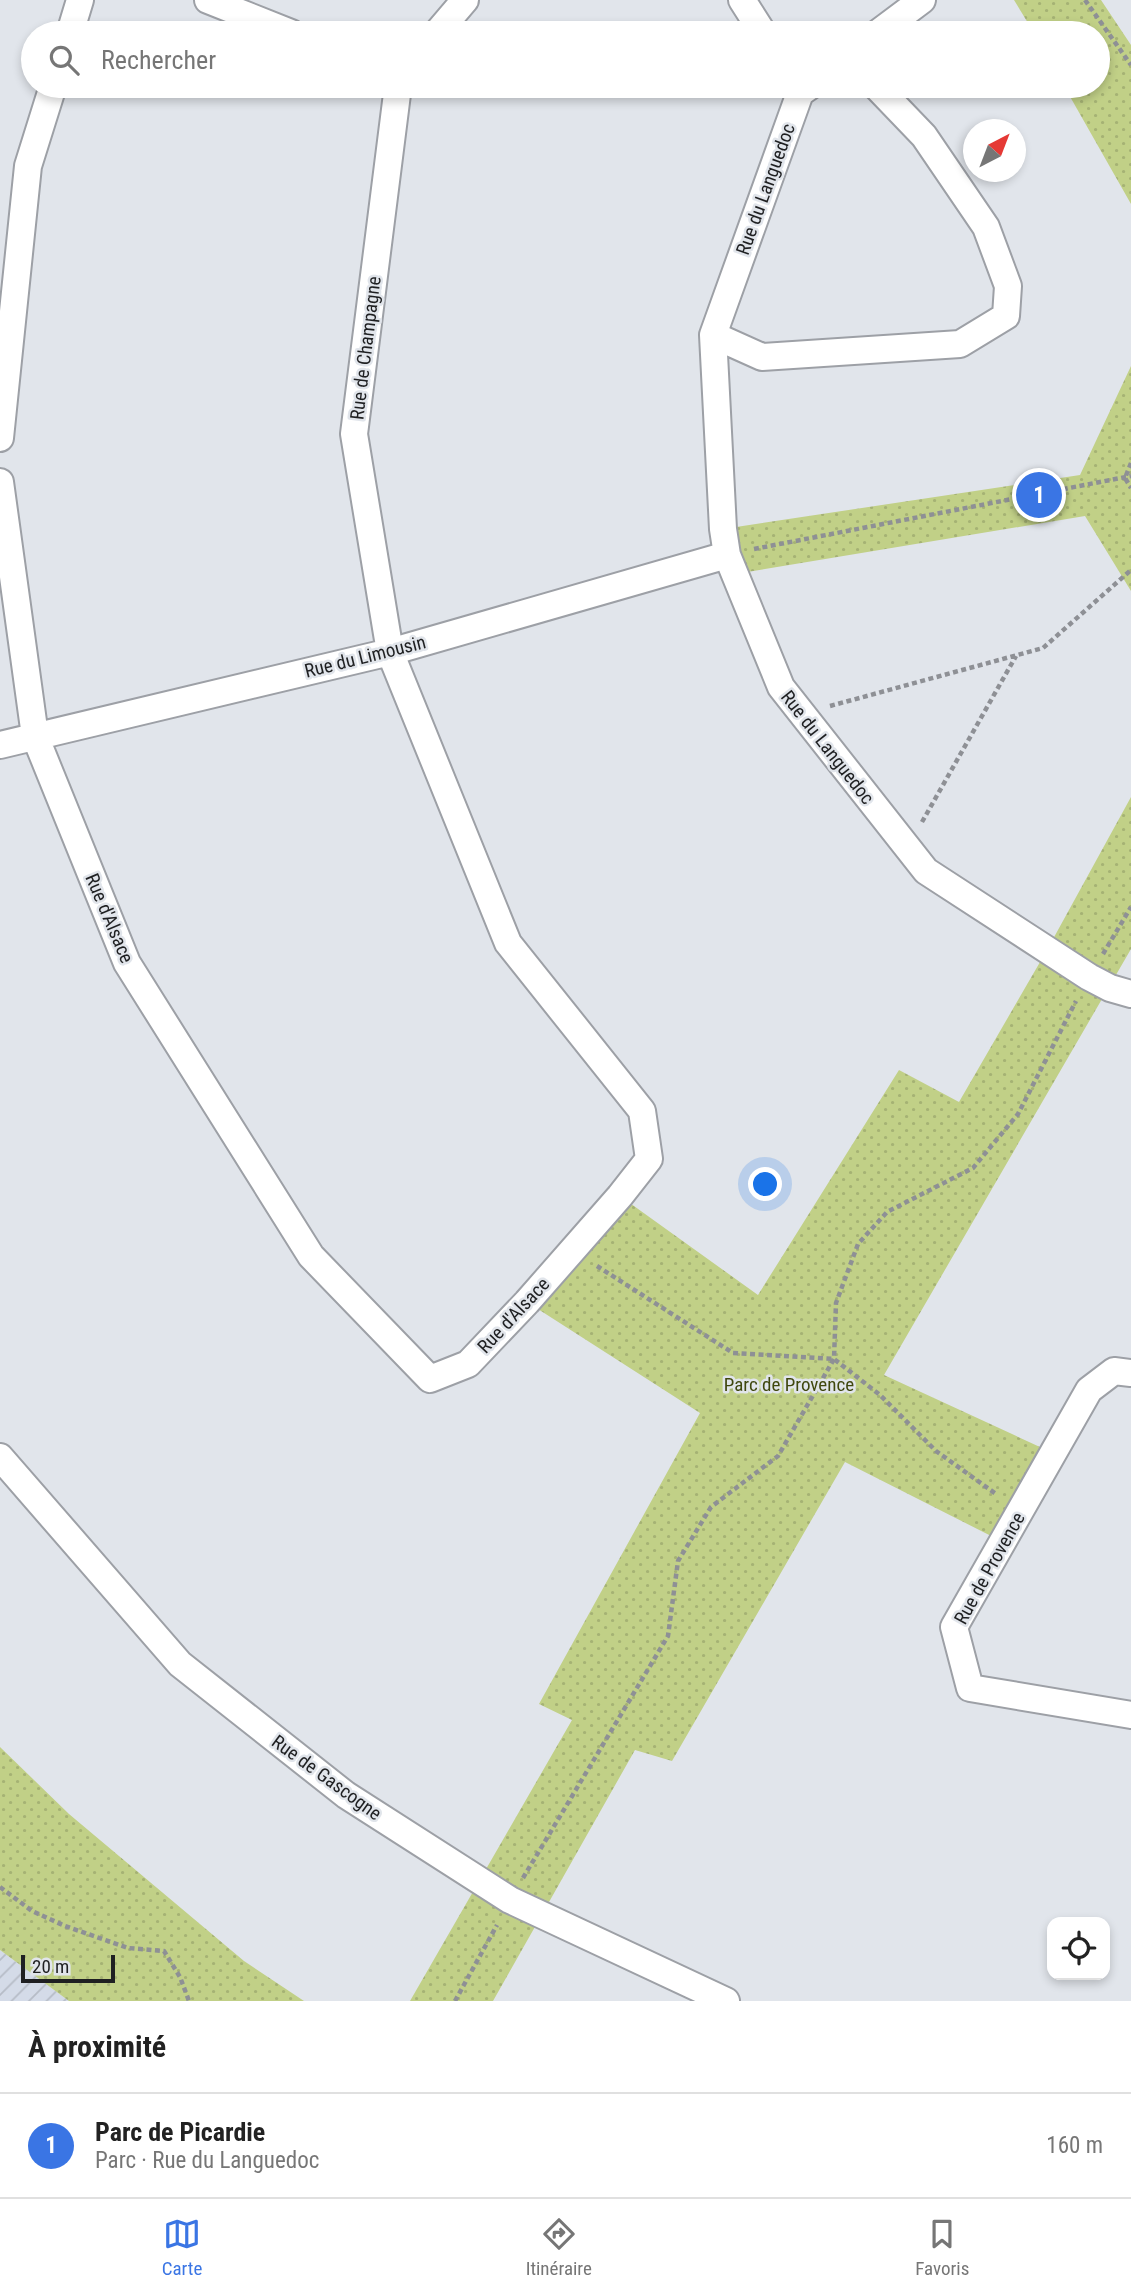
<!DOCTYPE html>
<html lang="fr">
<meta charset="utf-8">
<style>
:root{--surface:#fff;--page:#f2f2f2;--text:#222;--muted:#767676;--line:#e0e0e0;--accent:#3a75e4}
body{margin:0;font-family:"Roboto Condensed",sans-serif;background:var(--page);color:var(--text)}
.controls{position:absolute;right:21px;bottom:21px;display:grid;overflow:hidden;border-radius:14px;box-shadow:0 4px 10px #0003}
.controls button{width:63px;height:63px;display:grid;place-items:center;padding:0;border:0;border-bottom:2px solid var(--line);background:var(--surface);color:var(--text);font:35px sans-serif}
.compass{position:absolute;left:963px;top:119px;width:63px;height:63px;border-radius:50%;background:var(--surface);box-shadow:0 4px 10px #0003;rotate:42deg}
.scale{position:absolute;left:21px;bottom:18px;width:94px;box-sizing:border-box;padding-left:7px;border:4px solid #1f2022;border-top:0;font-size:19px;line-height:24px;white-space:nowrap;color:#1f2022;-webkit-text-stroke:5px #e1e5eb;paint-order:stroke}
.you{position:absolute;left:766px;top:1185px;width:24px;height:24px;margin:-18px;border:5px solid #fff;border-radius:50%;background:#1a73e8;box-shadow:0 0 0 10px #1a73e833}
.badge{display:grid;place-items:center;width:46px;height:46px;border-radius:50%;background:var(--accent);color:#fff;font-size:23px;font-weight:700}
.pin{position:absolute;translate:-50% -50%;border:4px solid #fff;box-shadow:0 2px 7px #0006}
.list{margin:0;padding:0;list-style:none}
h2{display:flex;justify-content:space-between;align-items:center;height:91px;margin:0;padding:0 28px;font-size:30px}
h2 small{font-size:23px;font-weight:400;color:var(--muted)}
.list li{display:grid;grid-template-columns:46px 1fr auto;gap:21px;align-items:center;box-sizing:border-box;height:105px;padding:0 28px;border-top:2px solid var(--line)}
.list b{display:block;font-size:26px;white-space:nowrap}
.list p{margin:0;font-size:23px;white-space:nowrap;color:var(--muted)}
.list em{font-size:23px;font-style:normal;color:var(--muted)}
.icon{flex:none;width:38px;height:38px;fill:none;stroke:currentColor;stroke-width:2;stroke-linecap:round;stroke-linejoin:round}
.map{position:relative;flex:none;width:1131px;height:2001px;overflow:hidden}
.search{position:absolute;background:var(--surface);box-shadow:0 4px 10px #0003;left:21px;right:21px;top:21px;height:77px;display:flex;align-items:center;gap:18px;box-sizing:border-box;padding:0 24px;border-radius:38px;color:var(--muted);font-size:26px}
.sheet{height:196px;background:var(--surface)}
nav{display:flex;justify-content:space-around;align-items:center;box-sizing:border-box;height:98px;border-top:2px solid var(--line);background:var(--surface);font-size:19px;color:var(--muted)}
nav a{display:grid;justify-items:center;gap:4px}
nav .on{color:var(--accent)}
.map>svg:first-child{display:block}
.industrial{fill:url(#industrial-furrows)}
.park{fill:url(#park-dots)}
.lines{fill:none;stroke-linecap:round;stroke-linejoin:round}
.street-casing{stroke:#9da0a6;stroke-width:30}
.path{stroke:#8e9095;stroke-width:4.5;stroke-dasharray:5 3.5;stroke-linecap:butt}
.street{stroke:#fff;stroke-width:26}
.labels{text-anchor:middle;stroke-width:5;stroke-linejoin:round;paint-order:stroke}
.street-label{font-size:19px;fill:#1f2022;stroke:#e1e5eb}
.park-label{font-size:19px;fill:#3f470e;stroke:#e1e5eb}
</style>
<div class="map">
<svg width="1131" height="2001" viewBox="0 0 1131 2001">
<defs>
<pattern id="industrial-furrows" width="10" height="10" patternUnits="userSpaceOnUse" patternTransform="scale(1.75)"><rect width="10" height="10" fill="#d4dbe8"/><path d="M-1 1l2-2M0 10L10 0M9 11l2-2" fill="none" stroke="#b6bcc7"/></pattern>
<pattern id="park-dots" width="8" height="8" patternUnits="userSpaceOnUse" patternTransform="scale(1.75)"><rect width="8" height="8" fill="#c1d087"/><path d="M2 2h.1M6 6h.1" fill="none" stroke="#a5b274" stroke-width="1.8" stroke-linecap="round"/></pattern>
</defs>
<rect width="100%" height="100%" fill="#e1e5eb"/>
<path class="industrial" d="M0,1950L69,2001H0Z"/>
<path class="park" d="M1014,0H1101L1131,45V204L1064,86H1098V33H1034Z
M1131,366V591L1085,516L735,574L723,529L1080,475Z
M1131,797V949L884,1375L1053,1453L1001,1541L845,1462L672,1761L635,1750L493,2001H410L572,1720L539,1704L700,1413L527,1302L620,1196L758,1295L899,1070L959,1102L1047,950Z
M0,1747L69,1814L244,1961L304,2001H69L0,1950Z"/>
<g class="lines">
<g class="street-casing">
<path id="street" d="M208,0L291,33
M742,0L763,33
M70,33L80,0
M437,33L465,0
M878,33L922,0
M810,86L800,93L713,335L723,529L727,555L781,687L926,871L1089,977L1110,988L1131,994
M713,335L762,357L960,344L1006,316L1008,286L986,227L924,136L876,86
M0,438L28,166L53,86
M0,482L35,736L127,963L311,1256L430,1379L468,1364L527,1302L620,1196L649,1159L642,1111L508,943L390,652L354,434L398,86
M0,745L390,652L727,555
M1131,1373L1114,1371L1089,1390L954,1627L970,1688L1131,1715
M0,1457L180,1664L346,1795L510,1900L726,2001"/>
</g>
<path class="path" d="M1085,0L1131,65
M1131,463L1125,478L1131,488
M754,549L1131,476
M830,706L1043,648L1131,570
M922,822L1016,656
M1103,954L1131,907
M597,1266L733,1353L834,1359L880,1395L936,1451L996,1494
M523,1878L668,1636L678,1561L711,1507L778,1456L834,1359L836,1303L858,1244L887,1212L973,1168L1018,1114L1076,1001
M0,1887L32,1911L65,1926L128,1948L164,1951L180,1977L189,2001
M455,2001L497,1925"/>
<use href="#street" class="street"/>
</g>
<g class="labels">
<g class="street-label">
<text transform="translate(765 189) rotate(-70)" y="7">Rue du Languedoc</text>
<text transform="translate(365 348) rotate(-83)" y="7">Rue de Champagne</text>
<text transform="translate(365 656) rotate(-14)" y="7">Rue du Limousin</text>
<text transform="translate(828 747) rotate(52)" y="7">Rue du Languedoc</text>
<text transform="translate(110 918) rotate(67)" y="7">Rue d'Alsace</text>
<text transform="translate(513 1315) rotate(-47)" y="7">Rue d'Alsace</text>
<text transform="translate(989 1568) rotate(-61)" y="7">Rue de Provence</text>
<text transform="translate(327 1777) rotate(36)" y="7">Rue de Gascogne</text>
</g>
<g class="park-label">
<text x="789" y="1391">Parc de Provence</text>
</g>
</g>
</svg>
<div class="controls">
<button><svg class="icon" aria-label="locate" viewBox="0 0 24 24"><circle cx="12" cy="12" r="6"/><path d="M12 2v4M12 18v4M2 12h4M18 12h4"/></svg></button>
</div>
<svg class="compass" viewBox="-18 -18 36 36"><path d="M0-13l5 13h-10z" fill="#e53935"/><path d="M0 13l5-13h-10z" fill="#767676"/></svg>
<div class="scale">20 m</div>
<div class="you"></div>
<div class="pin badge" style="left:1039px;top:495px">1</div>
<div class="search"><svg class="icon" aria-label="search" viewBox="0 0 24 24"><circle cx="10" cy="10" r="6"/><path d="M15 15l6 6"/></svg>Rechercher</div>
</div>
<section class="sheet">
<h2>À proximité<small></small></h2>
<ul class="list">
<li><span class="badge">1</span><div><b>Parc de Picardie</b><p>Parc · Rue du Languedoc</p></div><em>160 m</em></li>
</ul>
</section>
<nav>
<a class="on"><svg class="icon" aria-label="map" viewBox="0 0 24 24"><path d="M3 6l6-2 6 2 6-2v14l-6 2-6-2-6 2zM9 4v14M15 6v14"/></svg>Carte</a>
<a><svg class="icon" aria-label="directions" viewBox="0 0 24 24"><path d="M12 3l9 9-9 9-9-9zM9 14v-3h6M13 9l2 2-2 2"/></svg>Itinéraire</a>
<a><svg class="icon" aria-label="saved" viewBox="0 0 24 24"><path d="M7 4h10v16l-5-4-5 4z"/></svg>Favoris</a>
</nav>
